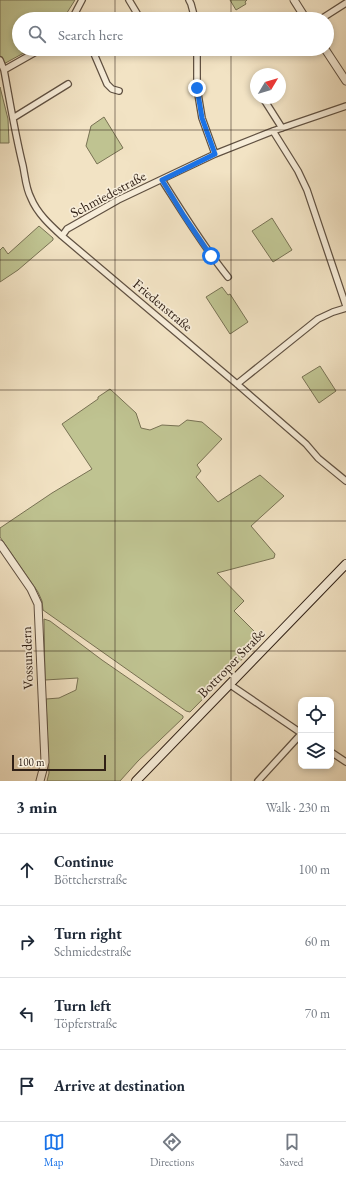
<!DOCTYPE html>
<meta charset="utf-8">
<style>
:root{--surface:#fff;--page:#f2f2f3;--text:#1f2937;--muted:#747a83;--line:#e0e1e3;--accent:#1a73e8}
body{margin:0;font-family:"EB Garamond",serif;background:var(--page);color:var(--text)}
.controls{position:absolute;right:12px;bottom:12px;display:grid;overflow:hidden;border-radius:8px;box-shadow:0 2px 6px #0003}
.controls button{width:36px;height:36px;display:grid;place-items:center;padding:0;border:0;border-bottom:1px solid var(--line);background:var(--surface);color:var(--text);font:20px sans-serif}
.compass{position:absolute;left:250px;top:68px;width:36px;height:36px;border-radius:50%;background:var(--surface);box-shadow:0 2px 6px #0003;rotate:52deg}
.scale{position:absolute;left:12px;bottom:10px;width:94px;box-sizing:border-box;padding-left:4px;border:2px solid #302016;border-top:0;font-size:11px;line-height:14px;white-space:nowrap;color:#302016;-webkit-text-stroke:3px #f7edd9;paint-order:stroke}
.stop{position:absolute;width:12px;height:12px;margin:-9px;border:3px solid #1a73e8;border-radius:50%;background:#fff}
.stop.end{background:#1a73e8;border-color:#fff;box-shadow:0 1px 4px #0008}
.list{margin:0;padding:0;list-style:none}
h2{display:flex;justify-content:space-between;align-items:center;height:52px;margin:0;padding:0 16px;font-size:17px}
h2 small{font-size:13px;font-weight:400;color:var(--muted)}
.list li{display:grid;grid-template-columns:26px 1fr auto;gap:12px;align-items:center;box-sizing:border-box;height:72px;padding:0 16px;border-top:1px solid var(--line)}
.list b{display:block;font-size:15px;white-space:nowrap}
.list p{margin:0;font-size:13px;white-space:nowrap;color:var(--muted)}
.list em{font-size:13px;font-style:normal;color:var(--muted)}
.icon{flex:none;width:22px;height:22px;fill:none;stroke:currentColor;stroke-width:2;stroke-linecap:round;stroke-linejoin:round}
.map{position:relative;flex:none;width:346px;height:781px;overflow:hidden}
.search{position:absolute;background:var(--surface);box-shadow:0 2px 6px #0003;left:12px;right:12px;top:12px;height:44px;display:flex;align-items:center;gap:10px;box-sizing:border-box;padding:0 14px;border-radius:22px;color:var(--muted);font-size:15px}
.sheet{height:340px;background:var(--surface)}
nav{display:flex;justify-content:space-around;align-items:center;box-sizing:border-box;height:56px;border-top:1px solid var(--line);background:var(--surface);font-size:11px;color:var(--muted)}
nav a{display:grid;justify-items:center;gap:2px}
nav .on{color:var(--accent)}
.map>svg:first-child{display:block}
.green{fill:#bfc391;stroke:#787254}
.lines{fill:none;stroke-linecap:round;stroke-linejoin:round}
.minor-casing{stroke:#605142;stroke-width:8}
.tertiary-casing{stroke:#605142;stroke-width:9}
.secondary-casing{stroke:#302016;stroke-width:10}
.minor{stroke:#f7edd9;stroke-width:5.5}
.tertiary{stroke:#f7edd9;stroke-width:7}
.secondary{stroke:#f7edd9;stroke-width:8}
.route{stroke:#1a73e8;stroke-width:5}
.grid{fill:none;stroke:#302016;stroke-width:1;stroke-opacity:0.55}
.labels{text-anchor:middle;stroke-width:3.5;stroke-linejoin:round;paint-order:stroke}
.street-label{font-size:14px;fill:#302016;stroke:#f7edd9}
</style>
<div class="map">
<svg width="346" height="781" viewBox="0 0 346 781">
<rect width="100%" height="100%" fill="#f2e3c4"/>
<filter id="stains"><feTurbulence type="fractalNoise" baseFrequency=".005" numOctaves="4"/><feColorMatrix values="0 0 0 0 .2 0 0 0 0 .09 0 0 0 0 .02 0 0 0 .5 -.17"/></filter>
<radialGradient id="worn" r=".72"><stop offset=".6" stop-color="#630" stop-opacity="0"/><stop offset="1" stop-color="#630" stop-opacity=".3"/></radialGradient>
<path class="green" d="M0,0H75L63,19H19V49H31L0,66Z
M230,0H247L245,2L246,4L236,10Z
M0,87L8,119L9,143H0Z
M104,117L123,148L97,164L86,146L91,126Z
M272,218L292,250L273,262L252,231Z
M39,226L53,238V240L18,270L0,282V250L3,247L8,254Z
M222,287L228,295L230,294L248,322L230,334L206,297Z
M320,366L336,391L319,403L302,377Z
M110,389L136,413L141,428L150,430L162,425L179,426L187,420L202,422L222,439L197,465L201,471L196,477L218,502L260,475L284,496L251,526L275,554L274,558L217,573L244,601L234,611L262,639L190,712L186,711L43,610L42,601L38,592L0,537V528L52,493L92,469L62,424L98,399V397Z
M44,619L50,621L102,660L183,716V718L138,761L120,781H47L49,773L46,699L59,698L76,690L78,678L45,680Z"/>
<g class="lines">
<g class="minor-casing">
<path id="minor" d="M129,0L138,15
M189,0L191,4L195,19
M72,19L82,0
M321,19L346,3
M92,49L107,84L112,89L119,91
M197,49V88L202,118L215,154
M0,60L4,70C10,102 15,134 23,166C25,176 26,189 31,198C37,213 50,225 62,236L237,384L306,444L318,458L346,481
M4,70L41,49
M263,98L282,128
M13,118L68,84
M273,131L298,171L307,190L346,306
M162,180C183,213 203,246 228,277
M62,236L67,229L118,200L215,154L273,131L346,106
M237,384L318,319L333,312L346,308
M229,684L301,733
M331,752L346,762
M258,781L301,734"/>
</g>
<g class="tertiary-casing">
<path id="tertiary" d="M294,0L306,19
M325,49L346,81
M0,544L31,589L38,604L45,762L40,781"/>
</g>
<g class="secondary-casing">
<path id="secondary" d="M136,781L346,564"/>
</g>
<use href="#minor" class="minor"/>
<use href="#tertiary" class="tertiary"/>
<use href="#secondary" class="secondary"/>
</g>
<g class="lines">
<path class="route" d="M197,88L202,118L215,154L162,180L184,216L211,256"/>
</g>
<path class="grid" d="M115,0V19M231,0V19M115,49V781M231,49V781M0,130H346M0,260H346M0,390H346M0,521H346M0,651H346"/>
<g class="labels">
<g class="street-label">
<text transform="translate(108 194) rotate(-28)" y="5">Schmiedestraße</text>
<text transform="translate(163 305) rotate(40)" y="5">Friedenstraße</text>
<text transform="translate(27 658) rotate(-92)" y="5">Vossundern</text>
<text transform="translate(231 663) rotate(-46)" y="5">Bottroper Straße</text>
</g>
</g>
<rect width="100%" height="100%" filter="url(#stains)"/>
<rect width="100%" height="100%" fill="url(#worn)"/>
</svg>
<div class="controls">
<button><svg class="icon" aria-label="locate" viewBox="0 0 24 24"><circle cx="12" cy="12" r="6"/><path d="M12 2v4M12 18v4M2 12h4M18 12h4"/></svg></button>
<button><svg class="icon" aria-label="layers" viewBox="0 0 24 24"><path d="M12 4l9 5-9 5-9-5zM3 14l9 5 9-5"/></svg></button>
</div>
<svg class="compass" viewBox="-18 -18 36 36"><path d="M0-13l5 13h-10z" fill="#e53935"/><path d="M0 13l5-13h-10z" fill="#747a83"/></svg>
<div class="scale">100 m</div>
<div class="stop" style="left:211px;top:256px"></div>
<div class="stop end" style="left:197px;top:88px"></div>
<div class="search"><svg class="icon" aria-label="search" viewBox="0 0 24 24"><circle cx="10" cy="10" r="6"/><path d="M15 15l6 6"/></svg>Search here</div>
</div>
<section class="sheet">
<h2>3 min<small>Walk · 230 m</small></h2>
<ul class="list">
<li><svg class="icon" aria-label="ahead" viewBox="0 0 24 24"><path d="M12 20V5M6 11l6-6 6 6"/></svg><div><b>Continue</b><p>Böttcherstraße</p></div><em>100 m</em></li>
<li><svg class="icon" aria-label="right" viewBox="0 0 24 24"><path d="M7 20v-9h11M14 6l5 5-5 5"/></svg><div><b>Turn right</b><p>Schmiedestraße</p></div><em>60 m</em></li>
<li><svg class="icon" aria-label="left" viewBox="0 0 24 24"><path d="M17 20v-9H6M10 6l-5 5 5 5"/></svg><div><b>Turn left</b><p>Töpferstraße</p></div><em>70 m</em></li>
<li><svg class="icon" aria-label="arrive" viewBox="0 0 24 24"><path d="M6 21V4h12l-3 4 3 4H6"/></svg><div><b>Arrive at destination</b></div></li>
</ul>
</section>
<nav>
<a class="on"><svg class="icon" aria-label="map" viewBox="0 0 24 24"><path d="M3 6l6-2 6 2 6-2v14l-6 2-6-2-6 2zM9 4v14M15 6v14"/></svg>Map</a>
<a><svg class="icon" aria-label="directions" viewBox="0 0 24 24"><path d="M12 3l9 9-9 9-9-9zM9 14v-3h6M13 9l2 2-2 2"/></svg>Directions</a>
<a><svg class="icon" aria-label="saved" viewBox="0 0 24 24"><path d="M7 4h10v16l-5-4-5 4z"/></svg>Saved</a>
</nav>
